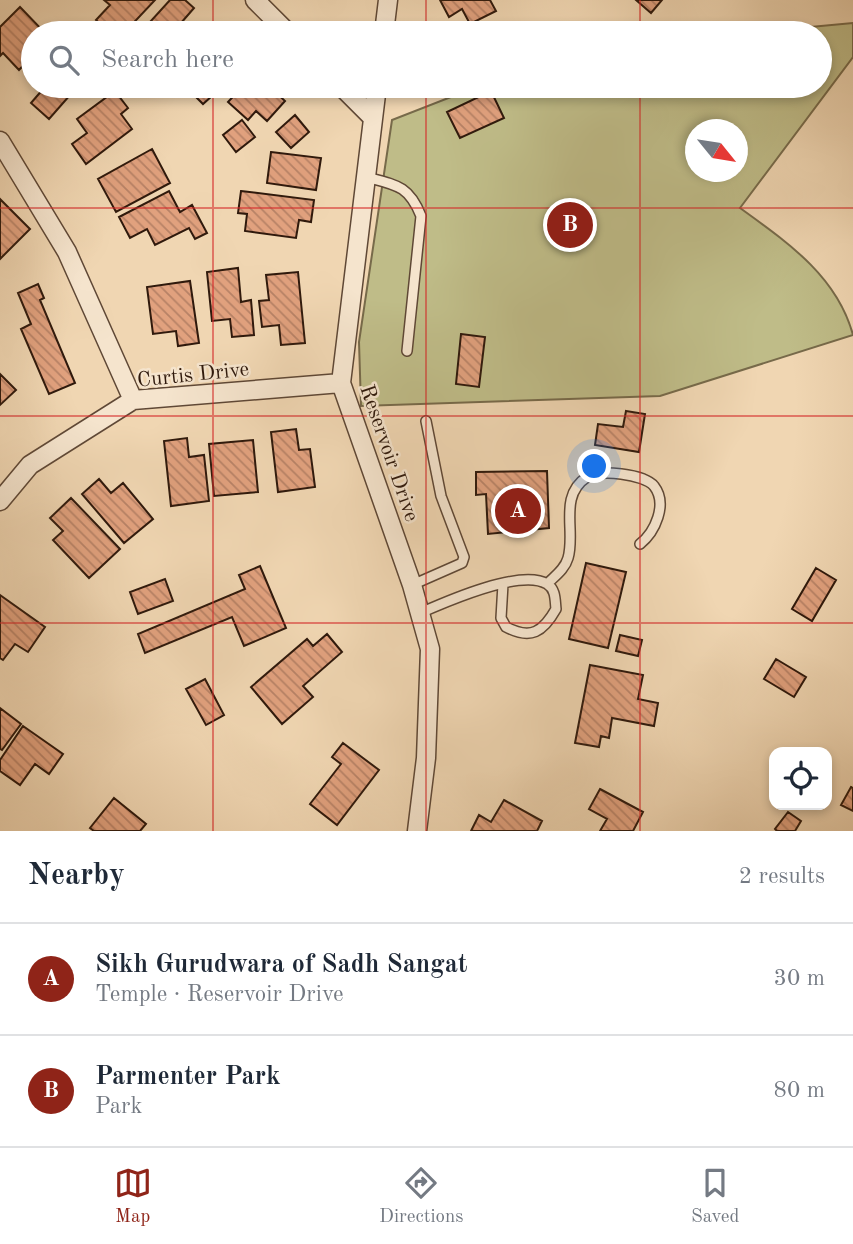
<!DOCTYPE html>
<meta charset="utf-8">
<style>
:root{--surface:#fff;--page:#f2f2f3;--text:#1f2937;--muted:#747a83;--line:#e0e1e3;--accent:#8f2418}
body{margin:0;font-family:"Old Standard TT",serif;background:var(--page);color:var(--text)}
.controls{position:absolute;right:21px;bottom:21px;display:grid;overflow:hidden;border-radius:14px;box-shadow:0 4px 10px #0003}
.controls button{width:63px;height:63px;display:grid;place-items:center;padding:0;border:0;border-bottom:2px solid var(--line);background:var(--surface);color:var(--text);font:35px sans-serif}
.compass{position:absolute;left:685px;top:119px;width:63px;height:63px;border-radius:50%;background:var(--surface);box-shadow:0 4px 10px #0003;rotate:120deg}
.you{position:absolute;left:595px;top:467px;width:24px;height:24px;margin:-18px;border:5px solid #fff;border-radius:50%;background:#1a73e8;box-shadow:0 0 0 10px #1a73e833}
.badge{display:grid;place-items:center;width:46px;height:46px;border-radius:50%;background:var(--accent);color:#fff;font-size:23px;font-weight:700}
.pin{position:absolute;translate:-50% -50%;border:4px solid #fff;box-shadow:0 2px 7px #0006}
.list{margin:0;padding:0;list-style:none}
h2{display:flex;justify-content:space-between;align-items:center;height:91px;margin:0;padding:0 28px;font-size:30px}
h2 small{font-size:23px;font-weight:400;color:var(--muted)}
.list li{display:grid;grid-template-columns:46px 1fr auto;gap:21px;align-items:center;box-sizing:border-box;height:112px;padding:0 28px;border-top:2px solid var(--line)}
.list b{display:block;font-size:26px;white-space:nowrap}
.list p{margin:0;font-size:23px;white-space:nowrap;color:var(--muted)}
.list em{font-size:23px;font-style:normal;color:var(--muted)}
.icon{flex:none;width:38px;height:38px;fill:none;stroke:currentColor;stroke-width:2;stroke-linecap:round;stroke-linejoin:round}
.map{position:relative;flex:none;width:853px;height:831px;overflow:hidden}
.search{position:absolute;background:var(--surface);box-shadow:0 4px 10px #0003;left:21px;right:21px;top:21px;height:77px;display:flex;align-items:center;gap:18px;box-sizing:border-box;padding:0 24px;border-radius:38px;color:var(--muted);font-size:26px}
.sheet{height:315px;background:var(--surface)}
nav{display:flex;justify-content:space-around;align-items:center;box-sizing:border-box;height:98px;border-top:2px solid var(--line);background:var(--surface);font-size:19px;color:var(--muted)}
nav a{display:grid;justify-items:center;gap:4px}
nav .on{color:var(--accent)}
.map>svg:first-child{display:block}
.green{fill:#bfbc88;stroke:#776a4a;stroke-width:2;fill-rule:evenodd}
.building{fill:url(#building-back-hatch);stroke:#2f190c;stroke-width:2}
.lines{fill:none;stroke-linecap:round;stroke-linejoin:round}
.service-casing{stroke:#5f4836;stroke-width:12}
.minor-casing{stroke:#5f4836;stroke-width:21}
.service{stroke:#f5e4cd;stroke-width:9}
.minor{stroke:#f5e4cd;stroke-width:18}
.grid{fill:none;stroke:#d62828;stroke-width:2;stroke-opacity:0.55}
.labels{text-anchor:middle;stroke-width:5;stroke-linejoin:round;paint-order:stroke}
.street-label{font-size:21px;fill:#2f190c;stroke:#f5e4cd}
</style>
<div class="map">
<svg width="853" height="831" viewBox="0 0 853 831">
<defs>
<pattern id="building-back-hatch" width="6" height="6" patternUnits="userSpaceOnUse" patternTransform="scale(1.75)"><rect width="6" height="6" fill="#e1a17e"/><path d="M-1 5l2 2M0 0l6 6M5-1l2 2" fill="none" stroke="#b78266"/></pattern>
</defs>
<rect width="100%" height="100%" fill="#f0d6b2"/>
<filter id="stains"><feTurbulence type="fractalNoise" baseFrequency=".00286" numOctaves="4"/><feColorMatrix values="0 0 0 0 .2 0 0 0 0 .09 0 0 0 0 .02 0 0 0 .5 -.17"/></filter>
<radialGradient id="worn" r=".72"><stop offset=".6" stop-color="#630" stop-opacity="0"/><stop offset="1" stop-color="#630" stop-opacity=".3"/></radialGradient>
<path class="green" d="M853,23V57L740,208C787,242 837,276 853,335L660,396L361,406L359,342L392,120L479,86H820V33H747ZM696,130H738V172H696Z"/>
<path class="building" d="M104,0H155L124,33H110L96,20L110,5Z
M170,0H185L194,8L181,23L193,33H140Z
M440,0H490L496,11L470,24L462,9L449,17Z
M636,0H662L651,13Z
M20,7L45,33H33V55L19,70L3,53L0,56V27Z
M42,86H78L49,119L31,103L44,88Z
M185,86H223L203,104Z
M243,86H269L285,101L267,121L256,111L248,120L228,102Z
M115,91L128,108L121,114L132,129L86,164L72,144L87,133L77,119Z
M491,91L504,118L460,138L447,112Z
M295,115L309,132L291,148L276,132Z
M242,120L255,137L236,152L223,135Z
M152,149L170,183L116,212L98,179Z
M271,152L321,158L316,190L267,183Z
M169,191L180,212L192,205L207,233L195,239L189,228L155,245L147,229L130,238L119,217Z
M241,191L314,200L311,222L299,220L296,238L245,231L247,214L238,213Z
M0,199L30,229L0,259Z
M238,268L241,302L251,300L254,335L232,337L230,319L212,321L207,272Z
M298,272L305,343L281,345L279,325L262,327L259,301L269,300L266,275Z
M190,281L199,343L178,346L176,331L153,334L147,287Z
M38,284L44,298L40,300L75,383L49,394L21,329L31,324L18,293Z
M461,334L485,337L479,387L456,384Z
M0,374L16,390L0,405Z
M626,411L645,414L639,452L595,445L598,424L623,427Z
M296,429L299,450L310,449L315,487L278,492L271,432Z
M187,438L189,457L204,455L209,501L171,506L164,441Z
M253,440L258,492L214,496L209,444Z
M547,471L549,528L488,534L486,494L476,495V472Z
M99,479L111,493L123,483L153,519L124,543L82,494Z
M71,498L120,549L89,578L53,540L63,531L50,518Z
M586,563L626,572L608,648L569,639Z
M260,566L286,628L244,646L232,617L145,653L138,634L245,589L239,575Z
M816,568L836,580L812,621L792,609Z
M165,579L173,601L138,614L130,592Z
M0,595L45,627L28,652L15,644L3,660L0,658Z
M327,634L342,652L303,686L313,697L282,724L251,687L307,639L313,646Z
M620,635L642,640L638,656L616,651Z
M776,659L806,677L794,697L764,679Z
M590,665L643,675L638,699L658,703L654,726L612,718L609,738L601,736L599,747L575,743Z
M205,679L224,715L206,725L186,689Z
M0,708L21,724L2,750L0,749Z
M23,726L63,754L49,774L35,764L20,785L0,771V760Z
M343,743L379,770L337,825L310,804L341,764L332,757Z
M851,787L853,788V811L841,805Z
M600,789L643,812L633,831H600L607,819L589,809Z
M114,798L146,824L140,831H94L90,828Z
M504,800L542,821L537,831H471L479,815L491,822Z
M788,812L801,821L795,831H777L775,829Z"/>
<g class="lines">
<g class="service-casing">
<path id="service" d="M366,177C397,185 409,186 421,216L407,351
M547,584C555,576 565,569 568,558C576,531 558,496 587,477C599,469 644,474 654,486C668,504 655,532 640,544
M412,585L462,563L464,557L441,496L426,421
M420,613C445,602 521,568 547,584C556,589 555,601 556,609C543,632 531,640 506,627L501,618L503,584"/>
</g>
<g class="minor-casing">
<path id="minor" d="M255,0L288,33
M384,33L388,0
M341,86L373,118
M377,86L341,383L412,585L430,649L426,758L417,831
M0,141L67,252L133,400
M0,501L30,465L133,400L341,383"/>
</g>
<use href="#service" class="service"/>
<use href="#minor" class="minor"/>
</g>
<path class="grid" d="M213,0V33M426,0V33M640,0V33M213,86V831M426,86V831M640,86V831M0,208H853M0,416H853M0,623H853"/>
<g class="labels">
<g class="street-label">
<text transform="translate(193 374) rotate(-6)" y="7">Curtis Drive</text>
<text transform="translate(390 453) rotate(71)" y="7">Reservoir Drive</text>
</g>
</g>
<rect width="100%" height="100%" filter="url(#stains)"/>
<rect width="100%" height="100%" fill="url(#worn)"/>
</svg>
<div class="controls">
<button><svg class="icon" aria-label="locate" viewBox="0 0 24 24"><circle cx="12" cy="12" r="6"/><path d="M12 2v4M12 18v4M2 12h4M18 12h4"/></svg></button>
</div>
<svg class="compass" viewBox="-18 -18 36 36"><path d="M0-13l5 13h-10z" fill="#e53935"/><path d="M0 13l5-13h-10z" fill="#747a83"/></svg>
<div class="you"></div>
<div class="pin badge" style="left:518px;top:511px">A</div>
<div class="pin badge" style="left:570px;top:225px">B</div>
<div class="search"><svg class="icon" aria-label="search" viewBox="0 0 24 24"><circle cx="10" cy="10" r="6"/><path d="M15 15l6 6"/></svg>Search here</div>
</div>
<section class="sheet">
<h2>Nearby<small>2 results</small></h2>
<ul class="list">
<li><span class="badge">A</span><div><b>Sikh Gurudwara of Sadh Sangat</b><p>Temple · Reservoir Drive</p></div><em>30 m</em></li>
<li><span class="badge">B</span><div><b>Parmenter Park</b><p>Park</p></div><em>80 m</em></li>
</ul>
</section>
<nav>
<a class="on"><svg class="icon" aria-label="map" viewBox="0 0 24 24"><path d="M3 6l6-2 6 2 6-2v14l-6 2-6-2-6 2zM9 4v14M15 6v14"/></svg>Map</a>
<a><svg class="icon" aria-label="directions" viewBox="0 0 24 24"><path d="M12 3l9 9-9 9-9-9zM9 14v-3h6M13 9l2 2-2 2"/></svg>Directions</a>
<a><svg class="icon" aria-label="saved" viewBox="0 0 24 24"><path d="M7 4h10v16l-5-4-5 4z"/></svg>Saved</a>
</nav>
